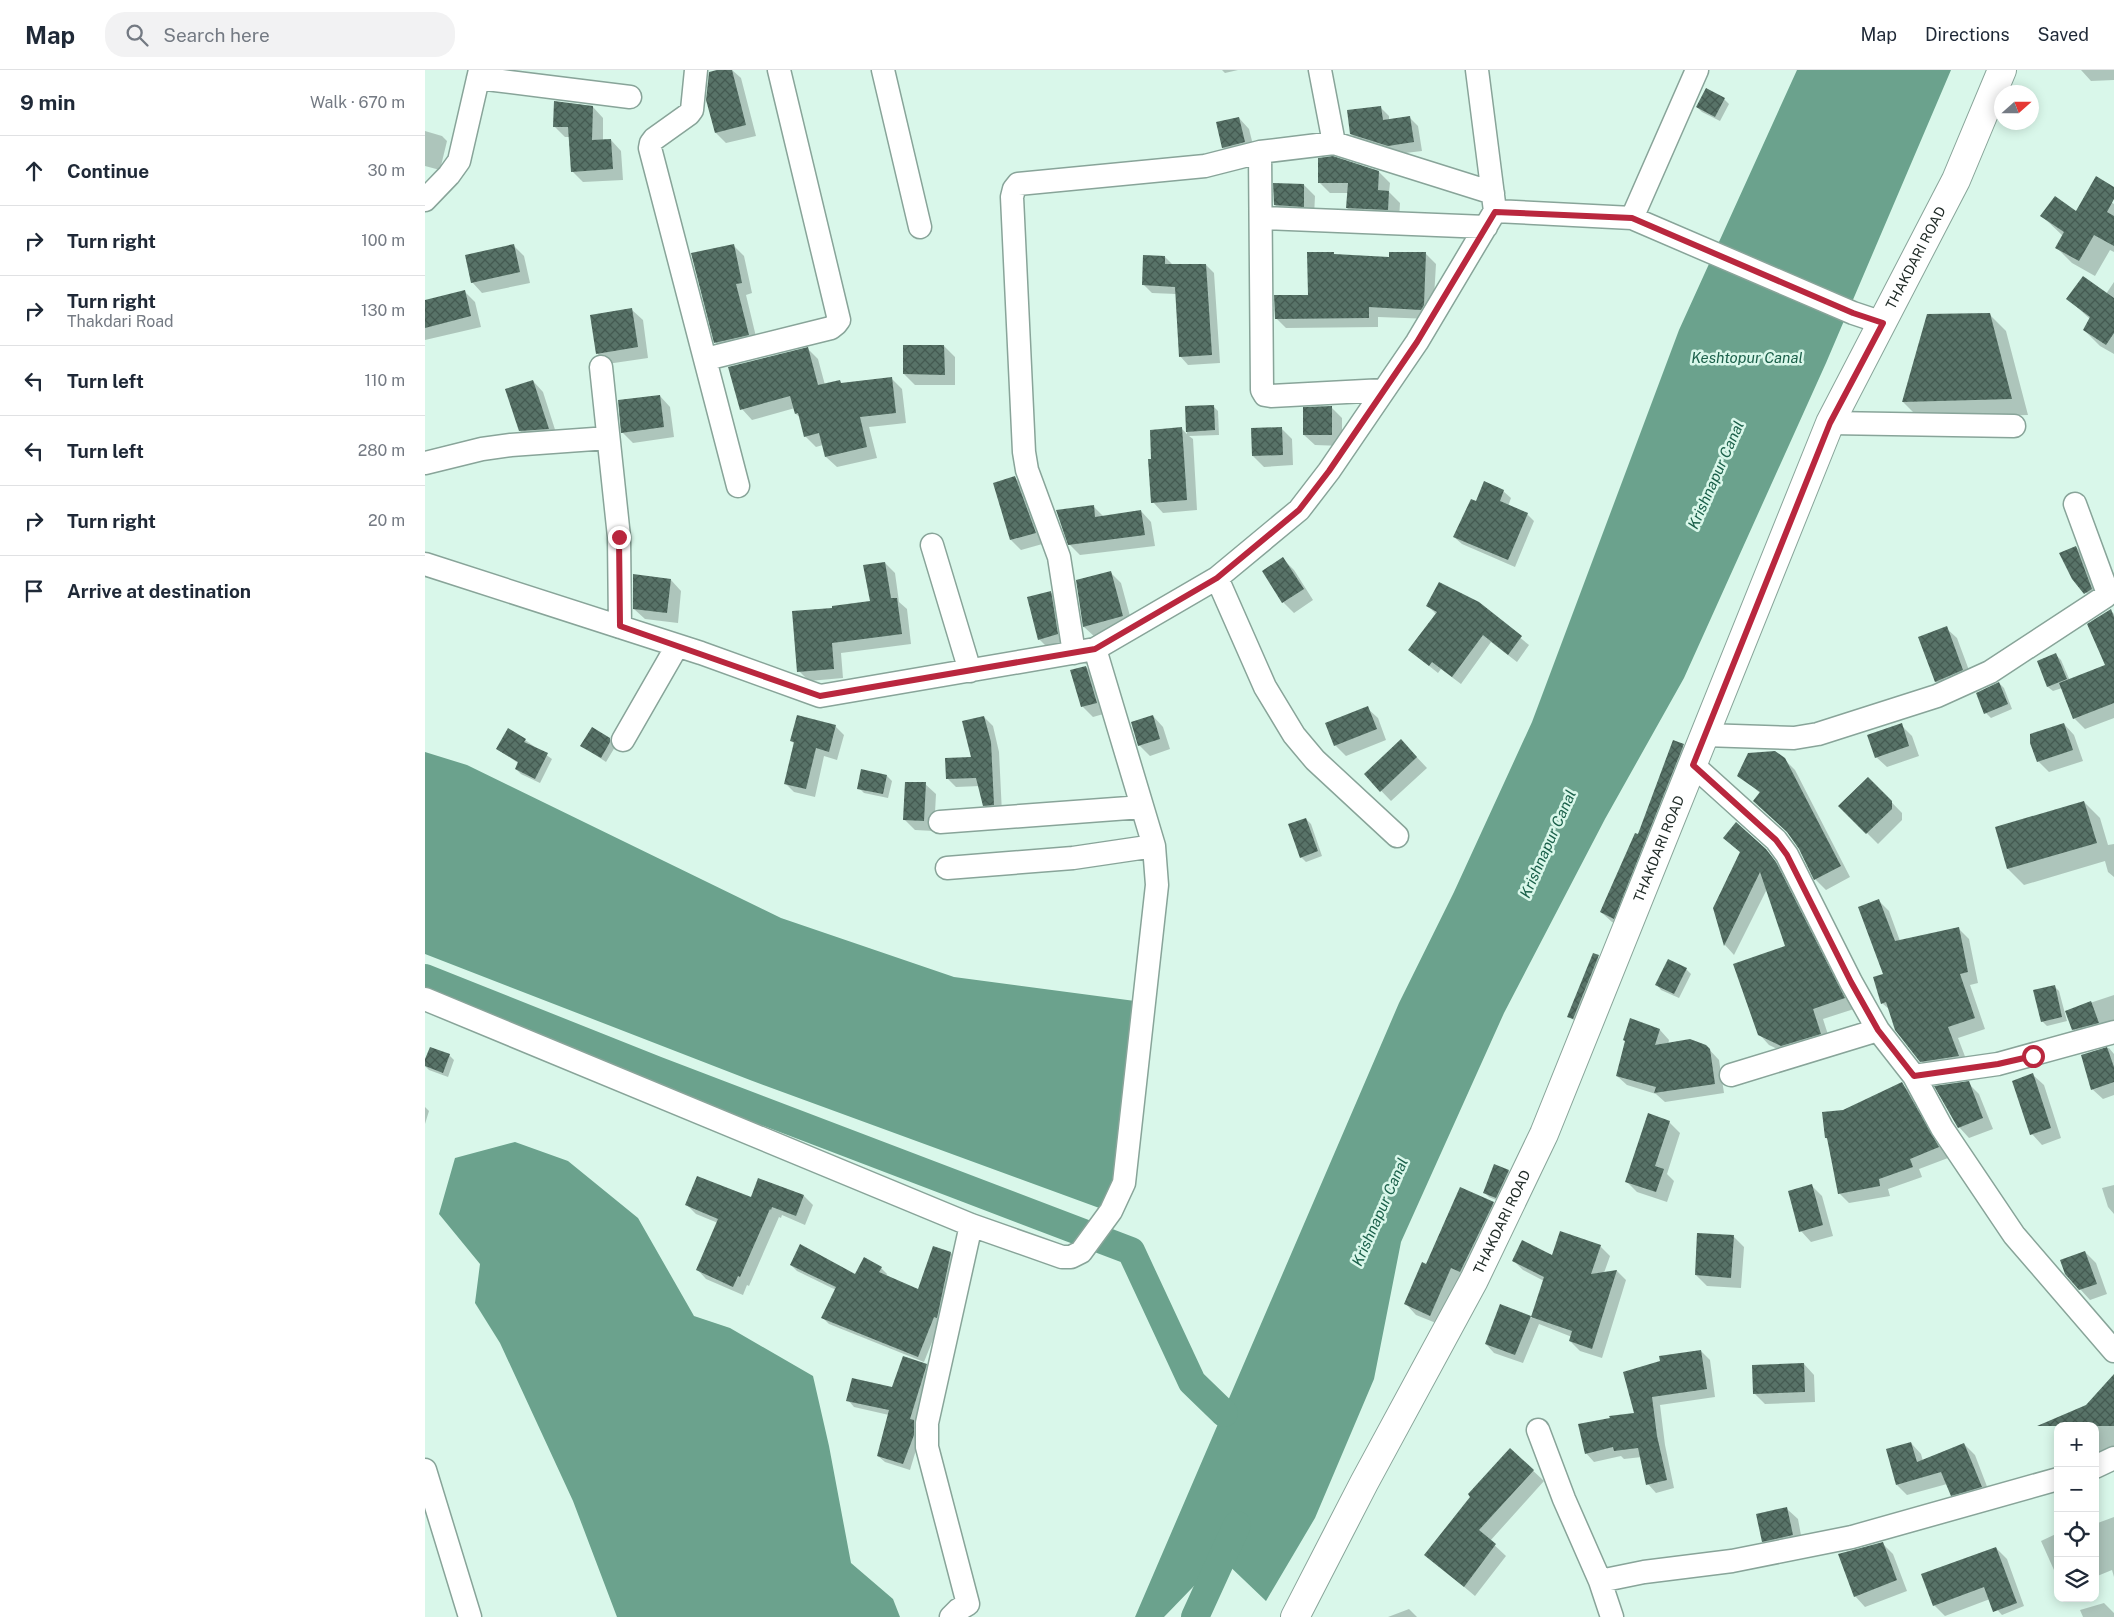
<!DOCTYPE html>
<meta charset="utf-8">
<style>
:root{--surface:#fff;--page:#f2f2f3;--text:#1f2937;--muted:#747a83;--line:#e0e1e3}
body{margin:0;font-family:"Public Sans",sans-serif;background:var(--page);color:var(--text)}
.controls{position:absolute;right:15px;bottom:15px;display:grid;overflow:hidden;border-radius:10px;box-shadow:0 2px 12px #0003}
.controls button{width:45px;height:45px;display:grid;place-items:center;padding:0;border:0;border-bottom:1px solid var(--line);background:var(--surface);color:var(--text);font:25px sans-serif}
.compass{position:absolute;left:1569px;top:15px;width:45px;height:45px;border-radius:50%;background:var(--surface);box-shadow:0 2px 12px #0003;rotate:69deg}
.stop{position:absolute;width:15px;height:15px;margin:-11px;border:4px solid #b9273e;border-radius:50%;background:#fff}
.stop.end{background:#b9273e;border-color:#fff;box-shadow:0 1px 5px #0008}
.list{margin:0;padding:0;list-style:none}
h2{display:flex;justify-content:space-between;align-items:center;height:65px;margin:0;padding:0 20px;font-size:21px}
h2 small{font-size:16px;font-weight:400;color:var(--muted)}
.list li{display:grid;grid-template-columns:32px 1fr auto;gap:15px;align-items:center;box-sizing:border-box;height:70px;padding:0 20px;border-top:1px solid var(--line)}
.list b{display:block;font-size:19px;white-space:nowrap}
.list p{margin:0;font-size:16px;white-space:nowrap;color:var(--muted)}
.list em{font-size:16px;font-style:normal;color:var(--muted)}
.icon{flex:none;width:28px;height:28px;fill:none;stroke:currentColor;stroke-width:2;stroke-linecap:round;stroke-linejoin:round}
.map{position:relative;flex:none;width:1689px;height:1547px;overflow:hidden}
header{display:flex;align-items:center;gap:30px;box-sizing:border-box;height:70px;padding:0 25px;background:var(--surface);border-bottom:1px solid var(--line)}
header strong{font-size:24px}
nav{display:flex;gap:28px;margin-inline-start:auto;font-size:18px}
.search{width:350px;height:45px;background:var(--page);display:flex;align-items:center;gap:12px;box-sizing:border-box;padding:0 18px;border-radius:20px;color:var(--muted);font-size:19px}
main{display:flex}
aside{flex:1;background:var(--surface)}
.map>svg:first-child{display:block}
.water{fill:#6ba28d}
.shadow{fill:#0003}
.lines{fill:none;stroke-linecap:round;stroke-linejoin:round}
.canal{stroke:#6ba28d;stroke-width:28}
.building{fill:url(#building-cross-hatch)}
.street-casing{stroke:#88a499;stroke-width:25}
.secondary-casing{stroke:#88a499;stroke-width:30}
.street{stroke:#fff;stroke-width:22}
.secondary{stroke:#fff;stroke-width:28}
.route{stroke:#b9273e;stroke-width:6}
.labels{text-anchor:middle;stroke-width:5;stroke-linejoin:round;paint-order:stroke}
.street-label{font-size:14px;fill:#202b27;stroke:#d9f7ea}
.water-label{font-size:15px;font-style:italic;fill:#1b604a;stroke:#d9f7ea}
</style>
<header>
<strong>Map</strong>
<div class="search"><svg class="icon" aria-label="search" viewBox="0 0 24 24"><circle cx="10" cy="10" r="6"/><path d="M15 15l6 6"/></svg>Search here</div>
<nav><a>Map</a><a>Directions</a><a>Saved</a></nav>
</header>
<main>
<aside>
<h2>9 min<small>Walk · 670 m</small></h2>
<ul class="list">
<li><svg class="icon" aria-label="ahead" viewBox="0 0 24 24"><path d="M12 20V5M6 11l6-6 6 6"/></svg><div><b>Continue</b></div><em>30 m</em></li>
<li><svg class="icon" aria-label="right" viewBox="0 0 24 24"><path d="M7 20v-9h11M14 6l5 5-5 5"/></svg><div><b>Turn right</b></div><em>100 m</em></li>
<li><svg class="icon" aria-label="right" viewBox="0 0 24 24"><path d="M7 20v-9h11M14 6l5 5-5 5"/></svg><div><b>Turn right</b><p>Thakdari Road</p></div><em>130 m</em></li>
<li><svg class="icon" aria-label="left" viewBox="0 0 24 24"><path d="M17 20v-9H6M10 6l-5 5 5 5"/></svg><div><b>Turn left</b></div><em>110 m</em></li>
<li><svg class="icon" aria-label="left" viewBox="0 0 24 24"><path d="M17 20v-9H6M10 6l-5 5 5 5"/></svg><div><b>Turn left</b></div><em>280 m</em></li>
<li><svg class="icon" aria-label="right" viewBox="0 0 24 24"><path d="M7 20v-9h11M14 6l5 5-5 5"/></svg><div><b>Turn right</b></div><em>20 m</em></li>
<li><svg class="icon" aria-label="arrive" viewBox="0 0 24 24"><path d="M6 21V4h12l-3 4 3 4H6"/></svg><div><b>Arrive at destination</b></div></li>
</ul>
</aside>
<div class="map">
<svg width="1689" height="1547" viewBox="0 0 1689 1547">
<defs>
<pattern id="building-cross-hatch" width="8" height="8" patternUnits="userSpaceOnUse" patternTransform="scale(1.25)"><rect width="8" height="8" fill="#587368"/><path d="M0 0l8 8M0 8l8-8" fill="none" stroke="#445a51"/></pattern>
</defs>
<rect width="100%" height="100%" fill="#d9f7ea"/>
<path class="water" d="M1372,0H1526L1401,293L1259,608L1180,749L1079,943L976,1172L949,1309L890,1448L841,1531L796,1488L739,1547H710L974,933L1029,822L1107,652L1254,260Z
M0,682L42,695L356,848L529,907L710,931L693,1111L677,1139L325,1010L0,884Z
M90,1072L143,1091L213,1148L269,1246L305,1258L388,1306L404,1376L426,1493L468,1529L475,1547H192L148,1431L75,1273L50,1233L55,1194L14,1144L30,1088Z"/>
<path class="shadow" d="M297,0H307L316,8L331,66L301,73L291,63Z
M797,0H813L800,3Z
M1656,0H1689V10L1666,11Z
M1299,29L1304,34L1295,51L1277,42L1272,37Z
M168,37L178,48V70H186L196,81L198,110L158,112L148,102L145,67H140L129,56Z
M955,37L964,46V50L984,47L993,56L997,81L972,84L935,73L926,64Z
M814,48L824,59L830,83L809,88L798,78Z
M0,61L17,66L22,71L15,100L0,96Z
M954,102L965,113L964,122L975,133L974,150L933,148L922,138L924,123H905L894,112Z
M879,115L890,126L889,147L861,146L850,135Z
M1665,118L1689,134V182L1685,180L1670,206L1647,193L1631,177L1638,166L1617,146L1651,142Z
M308,175L319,186L327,223L321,225L333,275L301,283L291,273L268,184Z
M89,176L99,186L105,213L57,223L47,212Z
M1001,184L1011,194L1008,245L1006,249L953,247V257L861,258L851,248L885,227L910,186L965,188Z
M740,187L748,195H781L789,203L795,293L763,295L755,286L751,224L727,223L718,214Z
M1689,212V284L1675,276L1659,260L1665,249L1643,229L1681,224Z
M39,221L50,232L56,257L0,270V231Z
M207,240L218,250L223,288L182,294L172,283Z
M1565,245L1581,261L1603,345L1494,348L1478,332Z
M519,276L530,287V315H490L479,304Z
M383,279L393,289L400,315L414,311L417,314L466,308L477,319L481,353L444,357L452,388L412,397L401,387L398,375L391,377L380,366L376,348L371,344L370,338L327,350L317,339Z
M108,311L118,322L133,369L106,371L95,361Z
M235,326L245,337L249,367L208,373L197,362Z
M788,336L793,341L794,365L764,366L768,369L772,440L738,443L728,432V390L757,359L762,364L761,338Z
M906,337L917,348V376L890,375L879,365Z
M856,358L867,369L868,395L839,397L828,386Z
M590,408L601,418L621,473L596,480L586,470Z
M1078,421L1086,428L1083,436L1102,444L1109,451L1090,497L1037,474L1029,467L1052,433Z
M668,436L679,447L716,441L726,452L730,476L655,485L644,474Z
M1651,477L1661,488L1677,530L1671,534L1648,508Z
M858,489L869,500L888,530L869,543L858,532Z
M460,493L470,503L474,532L482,539L486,574L416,583L418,608L384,611L374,601L409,539L446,532Z
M686,503L696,513L708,557L670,567L659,557L652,510Z
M246,510L256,521L253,553L220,549L209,539Z
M626,523L636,533L643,575L625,580L614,569Z
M1053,533L1104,575L1092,592L1066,572L1036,614L1016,599L1013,603L984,580L1011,544L1003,536Z
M1685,540L1689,544V648L1660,659L1649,648L1637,618L1628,621L1623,617L1631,585L1636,590L1645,611L1681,596Z
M1521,558L1532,568L1548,611L1522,622L1511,612L1495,568Z
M661,597L672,608L682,643L668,647L658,637L647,601Z
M1574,613L1579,618L1587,639L1566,648L1561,643Z
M942,638L953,648L961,670L921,686L910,675Z
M728,646L738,657L745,679L725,686L714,675Z
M559,647L568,656L574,682L577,743L568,744L559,735L555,716L531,717L522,708L548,688Z
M1639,654L1649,665L1658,691L1624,702L1613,691Z
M1476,655L1487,666L1494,686L1462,697L1451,687Z
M410,656L419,665L412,690L399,686L390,727L369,722L361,714L370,674L366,671Z
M185,669L190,674V677L181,692L157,676Z
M100,670L127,689L115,713L96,704L91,699L93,693L72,679Z
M1258,676L1269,686L1200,858L1187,852L1176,842Z
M986,681L1002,698L966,731L941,705Z
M1359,689L1370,700L1425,807L1401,820L1390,809L1375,778L1335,723L1314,705Z
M462,706L467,711L463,728L439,723L434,718Z
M1443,708L1477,743V750L1453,774L1415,736Z
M500,714L511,724L509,761L490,760L479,749Z
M1659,732L1675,748L1683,775L1689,774V807L1683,802L1680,791L1599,815L1583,799L1571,758Z
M881,749L886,754L897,786L881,792L876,787Z
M1299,768L1340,780L1361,804L1429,939L1398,949L1406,974L1367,986L1344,975L1334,964L1362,877L1342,819L1309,885L1300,875L1289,838L1316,783Z
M1454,831L1464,841L1475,871L1533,858L1544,869L1553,913L1545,915L1560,959L1533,968L1544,997L1507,1002L1496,991L1465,940L1457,933L1459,904Z
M1169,884L1178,891L1153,953L1143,946Z
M1261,899L1266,904L1254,928L1236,920L1232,915Z
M1629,916L1634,921L1642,951L1622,956L1617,951Z
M1689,925V959L1656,968L1648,959L1641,941Z
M1206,950L1235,960L1244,970L1243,974L1281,976L1294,990L1299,1023L1240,1032L1231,1024L1202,1015L1192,1006Z
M1684,978L1689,984V1025L1678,1029L1667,1019L1657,986Z
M24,985L29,990L23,1007L4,1000L0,996V993Z
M1608,1005L1619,1015L1636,1068L1617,1075L1607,1064Z
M1476,1013L1486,1023L1523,1088L1494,1099L1497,1107L1463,1119L1465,1126L1424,1133L1414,1123L1404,1071L1401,1068L1419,1041Z
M1543,1013L1554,1024L1568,1059L1544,1068L1534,1057Z
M0,1037L4,1041L0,1054Z
M1244,1052L1255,1063L1242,1104L1249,1111L1242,1132L1212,1122L1202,1112Z
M1070,1096L1084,1101L1089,1106L1076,1132L1064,1127L1059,1122Z
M1689,1115V1144L1683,1137L1677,1118Z
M1387,1116L1397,1126L1408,1166L1386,1172L1376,1161Z
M379,1126L388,1135L380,1155L357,1145L356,1148L354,1147L324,1216L322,1215L318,1225L281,1209L272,1199L293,1153L271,1144L262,1135Z
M1068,1133L1079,1144L1016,1255L991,1245L981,1234L1002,1195Z
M1308,1166L1319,1177L1316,1218L1282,1216L1271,1205Z
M1175,1176L1185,1186L1179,1203L1192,1201L1201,1210L1177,1288L1155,1281L1145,1271L1147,1267L1114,1254L1098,1293L1069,1283L1061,1274L1076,1235L1107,1248L1119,1211L1098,1200L1089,1191L1127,1187Z
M509,1177L526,1183L532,1190L515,1252L499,1292L404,1254L398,1248L411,1220L372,1201L366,1195L431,1206L456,1198L462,1204L461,1206L493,1221Z
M1660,1182L1671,1193L1682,1224L1665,1230L1655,1219Z
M1276,1281L1285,1290L1290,1327L1235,1335L1240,1375L1249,1418L1231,1423L1223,1414L1217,1387L1199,1389L1196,1386L1169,1392L1161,1383L1210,1344L1236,1292Z
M1379,1294L1389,1305L1390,1332L1340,1334L1329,1323Z
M501,1295L508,1302L492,1380H491L485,1400L460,1392L453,1386L464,1345L429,1337L423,1330L468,1319Z
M1689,1306V1387L1670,1398V1356L1662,1336Z
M1486,1373L1496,1384L1498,1391L1539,1374L1550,1385L1566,1427L1537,1436L1527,1425L1522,1414L1482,1425L1472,1415Z
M1085,1379L1119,1411L1065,1471L1081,1486L1050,1526L1001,1485Z
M1362,1439L1373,1449L1378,1476L1349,1482L1338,1471Z
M1689,1447V1507L1687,1500L1670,1507V1454Z
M1633,1463V1509L1616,1471Z
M1457,1473L1468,1484L1482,1521L1440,1537L1430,1526Z
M1571,1478L1582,1489L1599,1536L1577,1545L1567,1534L1565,1529L1520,1546L1509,1535Z
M1679,1533L1689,1543V1547H1658L1655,1540Z
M984,1539L992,1547H963Z"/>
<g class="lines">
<path class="canal" d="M0,908L231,1000L706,1181L767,1312L799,1343
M770,1547L812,1455"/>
</g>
<path class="building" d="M292,0H307L321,55L290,63L281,30L284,2Z
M1281,18L1300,28L1290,47L1271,37Z
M129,31L168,36L167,70L186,69L188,99L146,102L143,57H128Z
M956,36L958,50L985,46L989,72L963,76L925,64L922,40Z
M814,47L820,72L797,78L791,52Z
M908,86L954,101L953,120L964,121L963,140L921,138L923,113H893V88Z
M1671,106L1689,117V129L1682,142L1689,146V176L1669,165L1654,191L1630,178L1639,162L1615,146L1630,126L1651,141Z
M848,113L879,114V137L849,135Z
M89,174L95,202L46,213L40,185Z
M309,174L317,213L311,214L324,265L289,273L266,183Z
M882,182H909V184L964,187V182H1001L999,235L996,240L944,237V248L850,249L849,225H883Z
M718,185L740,186V194H781L787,285L754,287L750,217L717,215Z
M1658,206L1689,228V263L1681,275L1658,260L1665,247L1641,229Z
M40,220L46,246L0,258V230Z
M207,238L213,277L171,284L165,245Z
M1565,243L1587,329L1477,332L1502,244Z
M478,275H519L520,305L478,304Z
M383,277L393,315L415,310L416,313L467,307L471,343L435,347L442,377L400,387L394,363L379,367L373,343L370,344L365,326L315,340L303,297Z
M108,310L124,359L94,361L80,319Z
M235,325L239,357L196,363L193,330Z
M789,335L790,360L761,362L760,336Z
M907,336V365H878V337Z
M757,357L762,430L726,433L723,389H726L725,360Z
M857,357L858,385L827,386L826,358Z
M590,406L611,463L585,470L568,413Z
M1059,411L1079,420L1075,431L1103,443L1083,490L1028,467L1046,429L1051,431Z
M669,435L670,447L716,440L720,465L643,475L631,440Z
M1651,476L1667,519L1659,524L1647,509L1634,483Z
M858,487L879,519L857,533L837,501Z
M460,492L466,528H472L477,564L407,573L409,599L372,602L367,541L407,538V536L445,531L438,495Z
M686,501L698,546L658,557L651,510Z
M208,504L246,509L242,543L208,539Z
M1014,512L1054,532L1097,566L1083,585L1058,565L1027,607L1007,592L1004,596L983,580L1012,542L1001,536Z
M626,521L633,564L613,570L602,527Z
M1686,539L1689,547V633L1648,649L1634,613L1680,595L1662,554Z
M1522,556L1538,600L1510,612L1493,567Z
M1631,583L1642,609L1622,617L1612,591Z
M661,596L672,633L656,637L645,600Z
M1574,612L1583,634L1559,644L1551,623Z
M943,636L952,659L909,676L900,653Z
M372,645L411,655L404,682L391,678L381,719L359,714L369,672L365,671Z
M728,645L735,669L713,676L706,652Z
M559,646L566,672L569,735L558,736L551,708L521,709L520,688L546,687L537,651Z
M1477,653L1484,676L1450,688L1442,665Z
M1639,653L1648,680L1612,692L1605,673V664Z
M167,657L185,668V672L176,688L155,676Z
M83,658L101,669L99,672L123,683L110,709L90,699L93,692L71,679Z
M976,669L992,687L955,722L939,704Z
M1248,670L1259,674L1189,849L1175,842L1210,763L1213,764Z
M1350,681L1360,688L1416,796L1389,810L1374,779L1362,762L1328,731L1335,722L1312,706L1323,683Z
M436,699L462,705L458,724L432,719Z
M1443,707L1467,731V739L1441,764L1413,736Z
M480,712H501L499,751L478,750Z
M1659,731L1672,773L1582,799L1570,757Z
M881,748L893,781L875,788L863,754Z
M1311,752L1341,779L1351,792L1420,928L1388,939L1396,964L1356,976L1333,965L1308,894L1360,876L1335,802L1299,876L1288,838L1315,782L1298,768Z
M1454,829L1470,871L1534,857L1543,902L1535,904L1550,948L1523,957L1534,986L1495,992L1470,960L1461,932L1456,934L1448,907L1458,904L1433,837Z
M1168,883L1174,885L1148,949L1142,947Z
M1243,889L1262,898L1249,924L1230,915Z
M1630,915L1637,947L1616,952L1608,920Z
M1666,931L1674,953L1647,960L1640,941Z
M1205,948L1235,959L1230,975L1265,969L1281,975L1285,979L1290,1014L1229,1023L1231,1017L1191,1006L1200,971L1198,970Z
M5,977L25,984L18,1003L0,996V989Z
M1682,977L1689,997V1012L1666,1020L1656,985Z
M1608,1003L1626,1058L1605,1065L1587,1011Z
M1544,1011L1558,1048L1533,1058L1509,1016Z
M1477,1012L1514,1077L1485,1089L1488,1097L1454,1109L1455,1116L1413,1124L1402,1068H1400L1397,1042L1418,1040Z
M1223,1043L1245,1051L1230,1096L1239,1099L1231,1122L1200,1112Z
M1069,1094L1084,1100L1071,1128L1058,1123Z
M272,1106L326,1127L333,1108L379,1125L371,1146L347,1137L346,1140L345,1139L315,1207L313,1206L308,1217L271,1200L293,1149L260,1135Z
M1387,1114L1398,1155L1374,1162L1363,1121Z
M1035,1117L1069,1132L1035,1202L1026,1198L1005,1246L979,1234L997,1192L1001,1194Z
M1135,1161L1176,1175L1166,1204L1192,1200L1167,1279L1144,1271L1147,1261L1106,1247L1119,1207L1087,1191L1097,1170L1127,1185Z
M1272,1163L1309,1165L1306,1208L1270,1205Z
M375,1174L430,1204L439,1187L457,1197L454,1202L493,1219L508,1176L526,1182L512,1248L509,1247L493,1287L396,1248L411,1217L365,1195Z
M1660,1181L1672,1214L1654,1220L1640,1204L1635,1190Z
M1075,1234L1106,1246L1090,1285L1060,1274Z
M1276,1280L1282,1319L1227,1327L1232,1366L1242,1410L1221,1415L1213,1378L1189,1381L1188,1377L1160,1384L1153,1354L1185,1348L1184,1346L1209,1343L1198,1302L1235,1291L1234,1286Z
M478,1286L502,1294L485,1349L489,1350V1365L478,1394L452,1386L464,1340L421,1331L427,1308L467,1317Z
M1379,1293L1380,1322L1328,1324L1327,1295Z
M1689,1304V1356H1612L1661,1335Z
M1486,1372L1492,1392L1539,1373L1557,1417L1526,1426L1516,1402L1471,1415L1461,1379Z
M1085,1378L1109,1400L1054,1460L1071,1474L1039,1517L999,1485L1045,1427L1043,1424Z
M1362,1437L1368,1465L1337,1472L1331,1444Z
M1458,1472L1472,1510L1429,1527L1413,1484Z
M1571,1477L1592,1533L1568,1542L1559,1517L1508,1536L1496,1504Z"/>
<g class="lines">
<g class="street-casing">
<path id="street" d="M271,0L267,40L264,44L229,69L226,73L225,78L313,416
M458,0L495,157
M895,0L909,73
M53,8L205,27
M835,82L837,320L840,325L846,326L959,320
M0,130L24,105L34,91L55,0
M1070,141L1207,148L1428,243L1458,253
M836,148L1061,157
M1207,148L1272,0
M281,289L406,258L411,254L414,250L354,0
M176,297L194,467L195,557
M1405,353L1589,356
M0,393L57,379L86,375L183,368
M507,475L545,601
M0,494L276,583L395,626L670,579L792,508L874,440L904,401L992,272L1070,141L1052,0
M792,508L840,617L869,665L890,690L972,766
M649,583L634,487L602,400L599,382L587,127L589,119L593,114L780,96L835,82L909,73L1068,123
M1279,665L1369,668L1393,664L1512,626L1565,602L1681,526L1682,521L1650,434
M198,670L252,576
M1268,695L1351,770L1362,785L1426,912L1453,960L1489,1006L1517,1058L1589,1165L1689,1281
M515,752L717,737
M522,798L648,788L729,776
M0,929L546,1155L637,1187H646L656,1182L686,1141L699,1113L732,815L729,776L670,579
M1306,1005L1453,960
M1489,1006L1573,994L1689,962
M1113,1360L1139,1429L1175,1511L1187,1547
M1670,1397L1689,1388
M0,1400L45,1547
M1175,1511L1219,1502L1307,1491L1427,1467L1633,1409
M526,1547L533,1540L543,1534L502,1377V1353L546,1155"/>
</g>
<g class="secondary-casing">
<g id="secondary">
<path id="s1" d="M870,1547L939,1413L1049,1210L1119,1064L1405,353L1531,110L1577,0"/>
</g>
</g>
<use href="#street" class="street"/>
<use href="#secondary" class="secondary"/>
</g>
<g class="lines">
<path class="route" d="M194,467L195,556L395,626L670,579L792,508L874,440L904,401L992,272L1070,142L1207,148L1428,243L1458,253L1405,353L1268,695L1351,770L1362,785L1426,912L1453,960L1489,1006L1573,994L1608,986"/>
</g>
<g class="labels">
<g class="street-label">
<text dy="5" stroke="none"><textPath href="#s1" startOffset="1496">THAKDARI ROAD</textPath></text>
<text dy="5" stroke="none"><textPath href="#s1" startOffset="851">THAKDARI ROAD</textPath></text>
<text dy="5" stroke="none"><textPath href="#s1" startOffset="446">THAKDARI ROAD</textPath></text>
</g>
<g class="water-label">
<text x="1322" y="293">Keshtopur Canal</text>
<text transform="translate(1291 405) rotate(-66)" y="5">Krishnapur Canal</text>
<text transform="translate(1123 774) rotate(-66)" y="5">Krishnapur Canal</text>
<text transform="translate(955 1142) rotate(-66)" y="5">Krishnapur Canal</text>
</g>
</g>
</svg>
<div class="controls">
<button>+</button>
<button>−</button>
<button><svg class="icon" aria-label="locate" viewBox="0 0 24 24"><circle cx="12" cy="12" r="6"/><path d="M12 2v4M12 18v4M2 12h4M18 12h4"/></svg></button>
<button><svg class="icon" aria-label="layers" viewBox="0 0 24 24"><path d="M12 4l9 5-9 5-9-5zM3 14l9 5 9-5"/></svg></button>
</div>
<svg class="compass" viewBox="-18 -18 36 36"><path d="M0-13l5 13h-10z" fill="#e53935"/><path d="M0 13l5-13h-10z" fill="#747a83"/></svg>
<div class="stop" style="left:1608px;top:986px"></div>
<div class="stop end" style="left:194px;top:467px"></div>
</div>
</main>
